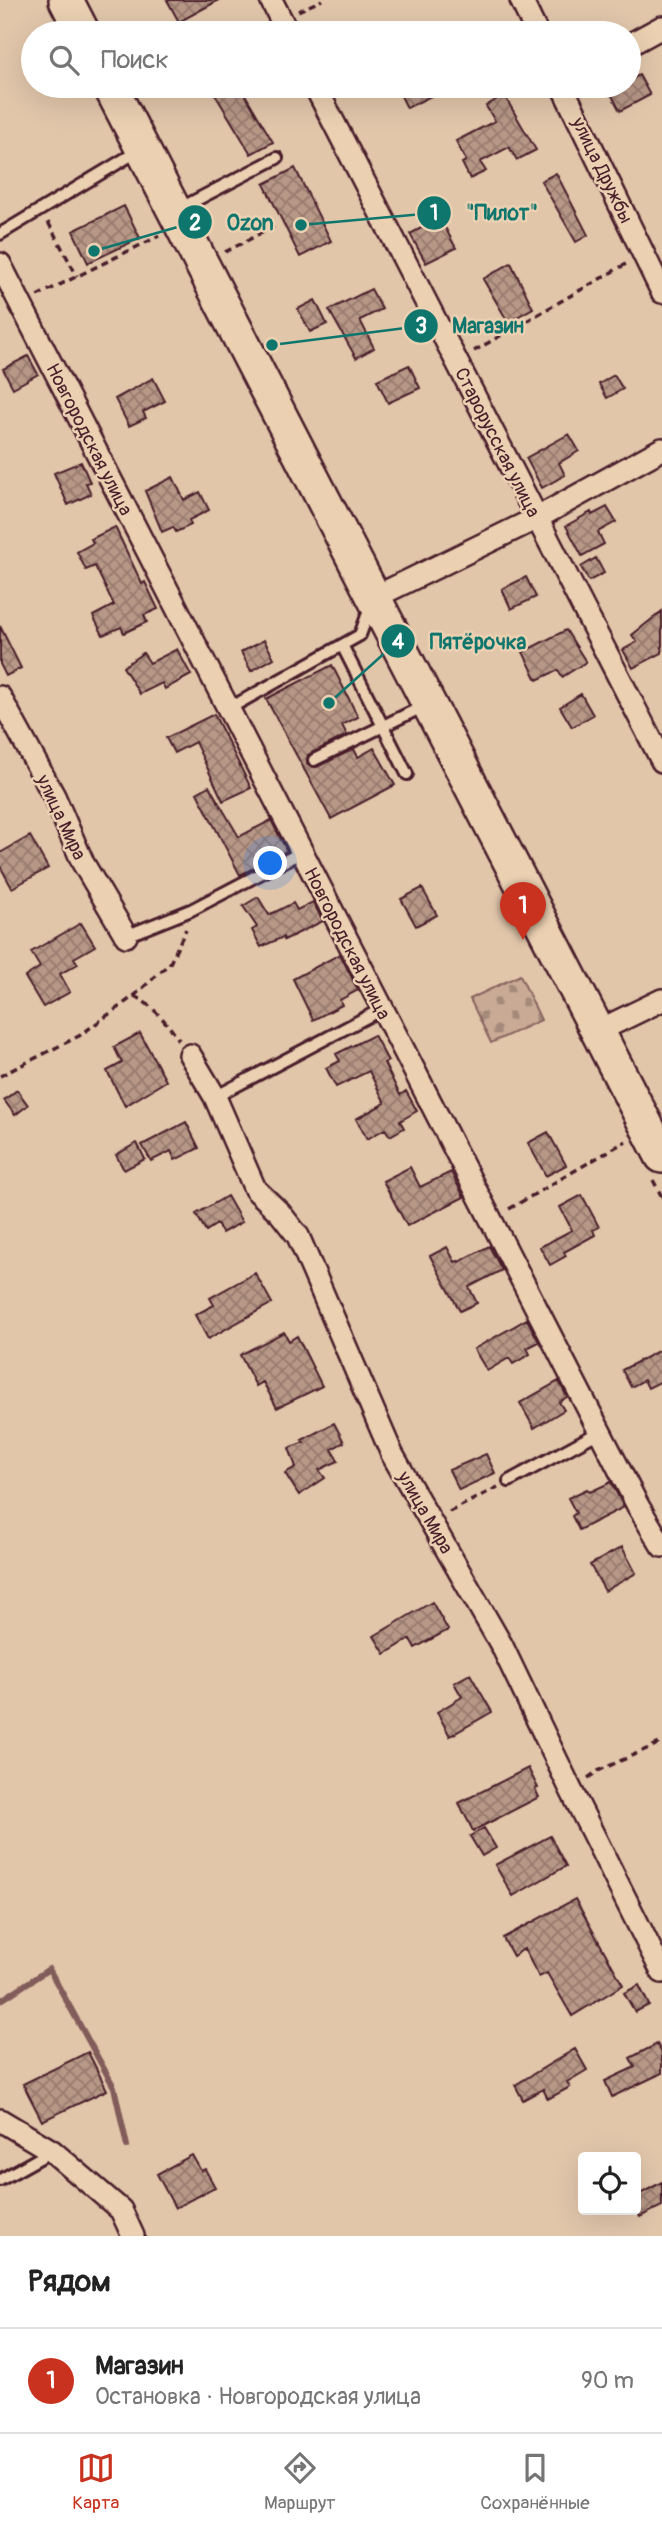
<!DOCTYPE html>
<html lang="ru">
<meta charset="utf-8">
<style>
:root{--surface:#fff;--page:#f2f2f2;--text:#222;--muted:#767676;--line:#e0e0e0;--accent:#c8321e}
body{margin:0;font-family:Pangolin,sans-serif;background:var(--page);color:var(--text)}
.controls{position:absolute;right:21px;bottom:21px;display:grid;overflow:hidden;border-radius:7px;box-shadow:0 7px 28px #0002}
.controls button{width:63px;height:63px;display:grid;place-items:center;padding:0;border:0;border-bottom:2px solid var(--line);background:var(--surface);color:var(--text);font:35px sans-serif}
.you{position:absolute;left:271px;top:864px;width:24px;height:24px;margin:-18px;border:5px solid #fff;border-radius:50%;background:#1a73e8;box-shadow:0 0 0 10px #1a73e833}
.badge{display:grid;place-items:center;width:46px;height:46px;border-radius:50%;background:var(--accent);color:#fff;font-size:23px;font-weight:700}
.pin{position:absolute;translate:-50% -58px;filter:drop-shadow(0 2px 4px #0008)}
.pin::after{content:'';position:absolute;top:37px;width:24px;height:21px;background:inherit;clip-path:polygon(0 0,100% 0,50% 100%)}
.list{margin:0;padding:0;list-style:none}
h2{display:flex;justify-content:space-between;align-items:center;height:91px;margin:0;padding:0 28px;font-size:30px}
h2 small{font-size:23px;font-weight:400;color:var(--muted)}
.list li{display:grid;grid-template-columns:46px 1fr auto;gap:21px;align-items:center;box-sizing:border-box;height:105px;padding:0 28px;border-top:2px solid var(--line)}
.list b{display:block;font-size:26px;white-space:nowrap}
.list p{margin:0;font-size:23px;white-space:nowrap;color:var(--muted)}
.list em{font-size:23px;font-style:normal;color:var(--muted)}
.icon{flex:none;width:38px;height:38px;fill:none;stroke:currentColor;stroke-width:2;stroke-linecap:round;stroke-linejoin:round}
.map{position:relative;flex:none;width:662px;height:2236px;overflow:hidden}
.search{position:absolute;background:var(--surface);box-shadow:0 7px 28px #0002;left:21px;right:21px;top:21px;height:77px;display:flex;align-items:center;gap:18px;box-sizing:border-box;padding:0 24px;border-radius:38px;color:var(--muted);font-size:26px}
.sheet{height:196px;background:var(--surface)}
nav{display:flex;justify-content:space-around;align-items:center;box-sizing:border-box;height:98px;border-top:2px solid var(--line);background:var(--surface);font-size:19px;color:var(--muted)}
nav a{display:grid;justify-items:center;gap:4px}
nav .on{color:var(--accent)}
.map>svg:first-child{display:block}
.cemetery{fill:url(#cemetery-stones);stroke:#896460;stroke-width:2}
.lines{fill:none;stroke-linecap:round;stroke-linejoin:round}
.stream{stroke:#825c5a;stroke-width:6}
.building{fill:url(#building-cross-hatch);stroke:#4a1f2b;stroke-width:2}
.lane-casing{stroke:#4a1f2b;stroke-width:16}
.street-casing{stroke:#4a1f2b;stroke-width:26}
.primary-casing{stroke:#4a1f2b;stroke-width:38}
.path{stroke:#4a1f2b;stroke-width:3.5;stroke-dasharray:7 5;stroke-linecap:butt}
.lane{stroke:#ebd0b2;stroke-width:10}
.street{stroke:#ebd0b2;stroke-width:21}
.primary{stroke:#ebd0b2;stroke-width:33}
.labels{text-anchor:middle;stroke-width:5;stroke-linejoin:round;paint-order:stroke}
.street-label{font-size:19px;fill:#4a1f2b;stroke:#ebd0b2}
.leader{fill:none;stroke:#0f766e;stroke-width:2.5}
.callout-dot{fill:#0f766e;stroke:#ebd0b2;stroke-width:2.5}
.mark-label{font-size:21px;text-anchor:middle;font-weight:bold;fill:#fff}
.callout-label{font-size:21px;text-anchor:middle;font-weight:bold;fill:#0f766e;stroke:#ebd0b2;stroke-width:5;stroke-linejoin:round;paint-order:stroke}
</style>
<div class="map">
<svg width="662" height="2236" viewBox="0 0 662 2236">
<defs>
<pattern id="cemetery-stones" width="16" height="16" patternUnits="userSpaceOnUse" patternTransform="scale(1.75)"><rect width="16" height="16" fill="#c8aa95"/><path d="M2 7V4a2 2 0 0 1 4 0v3zM10 15v-3a2 2 0 0 1 4 0v3z" fill="#a48a7a"/></pattern>
<pattern id="building-cross-hatch" width="8" height="8" patternUnits="userSpaceOnUse" patternTransform="scale(1.75)"><rect width="8" height="8" fill="#b79786"/><path d="M0 0l8 8M0 8l8-8" fill="none" stroke="#977b6e"/></pattern>
</defs>
<rect width="100%" height="100%" fill="#e1c6aa"/>
<filter id="ink" filterUnits="userSpaceOnUse"><feTurbulence type="fractalNoise" baseFrequency=".0143" numOctaves="2"/><feDisplacementMap in="SourceGraphic" scale="14" xChannelSelector="R" yChannelSelector="G"/><feConvolveMatrix kernelMatrix="1 2 1 2 8 2 1 2 1" color-interpolation-filters="sRGB"/></filter>
<g filter="url(#ink)">
<path class="cemetery" d="M520,975L541,1020L491,1043L470,999Z"/>
<g class="lines">
<path class="stream" d="M0,2001L49,1969L114,2087L127,2146"/>
</g>
<path class="building" d="M167,0H219L179,22Z
M639,75L650,95L620,111L609,90L618,86H629V80Z
M210,86H240L273,142L251,154Z
M396,86H451L407,108Z
M504,95L536,150L517,160L509,147L480,162L486,171L470,179L462,163L466,161L456,141L495,121L486,106Z
M295,168L331,241L300,257L264,184Z
M556,173L588,235L576,242L541,181Z
M124,206L140,238L88,263L73,231Z
M440,218L456,248L426,263L410,234Z
M511,263L533,308L508,322L483,279Z
M371,289L382,309L360,320L374,348L356,358L329,310Z
M315,300L327,324L310,332L298,309Z
M28,356L38,374L13,388L3,369Z
M409,365L420,388L388,403L377,380Z
M614,375L623,389L607,398L599,384Z
M153,378L165,401L143,412L146,418L129,426L115,399Z
M569,434L579,451L559,463L565,475L542,488L526,458Z
M81,462L90,482L86,483L91,494L68,505L54,473Z
M173,477L184,500L200,492L209,510L189,520L191,525L176,532L173,527L162,532L145,491Z
M607,507L616,522L598,532L604,544L582,556L566,526L591,512L592,515Z
M115,527L142,584L145,582L158,609L144,615L147,622L124,633L121,627L103,635L93,616L114,605L95,566L86,570L77,552L93,543L91,539Z
M596,558L604,573L589,581L581,567Z
M526,577L536,597L511,609L502,589Z
M662,611V653L633,668L623,650L637,642L632,635Z
M0,626L21,668L6,676L0,664Z
M566,630L586,662L562,677L558,670L537,680L523,652Z
M264,640L274,658L251,671L241,652Z
M177,649L191,675L165,689L162,683L140,694L123,667L143,653L150,663Z
M332,665L358,717L342,725L347,735L308,755L307,764L317,767L354,749L358,757L374,748L395,785L331,819L266,699Z
M581,694L593,715L572,727L560,707Z
M214,714L251,788L223,801L195,742L174,753L166,738Z
M209,786L239,837L271,820L287,851L240,875L197,793Z
M30,836L48,868L12,888L0,866V853Z
M422,888L437,915L416,926L401,899Z
M258,897L269,915L293,903L297,910L313,902L323,921L284,940L283,937L261,947L252,930L257,927L243,906Z
M81,923L95,946L74,958L78,964L60,974L70,992L43,1007L25,977L40,967L31,952Z
M340,954L358,990L340,1000L342,1005L313,1020L293,979Z
M140,1033L166,1081L125,1106L107,1071L122,1063L114,1047Z
M374,1035L388,1061L384,1063L400,1095L406,1091L417,1111L400,1121L404,1128L390,1136L385,1129L367,1139L356,1119L385,1103L369,1071L336,1087L326,1068L340,1061L336,1054Z
M17,1090L28,1105L15,1115L4,1100Z
M186,1122L199,1148L175,1160L171,1151L151,1161L142,1145Z
M548,1132L566,1165L546,1176L528,1143Z
M137,1143L145,1159L124,1170L116,1155Z
M410,1167L420,1187L451,1172L464,1197L407,1226L383,1181Z
M582,1195L599,1227L593,1230L595,1235L564,1252L566,1256L550,1265L540,1247L572,1230L560,1207Z
M227,1196L242,1222L222,1233L217,1224L206,1231L196,1214Z
M489,1246L502,1270L469,1287L477,1303L460,1311L430,1256L447,1247L455,1262L458,1261L459,1262Z
M255,1273L272,1303L208,1339L195,1315L214,1305L210,1298Z
M527,1319L539,1342L527,1348L530,1354L513,1364L509,1358L487,1371L474,1349Z
M284,1332L289,1341L297,1336L322,1386L277,1408L263,1382L256,1386L240,1355Z
M662,1349V1381L648,1388L644,1380L631,1387L622,1370Z
M559,1381L567,1397L559,1402L564,1410L534,1428L520,1403Z
M334,1423L344,1442L332,1449L338,1461L319,1470L325,1478L299,1495L285,1473L296,1467L289,1448L304,1442L302,1440Z
M486,1454L495,1473L459,1490L449,1470Z
M611,1482L624,1507L579,1530L572,1516L576,1513L568,1498L587,1489L590,1492Z
M622,1547L636,1573L605,1591L590,1565Z
M432,1602L448,1630L415,1648L410,1639L385,1654L374,1636Z
M470,1674L492,1712L450,1736L437,1712L462,1697L454,1683Z
M528,1768L538,1788L535,1789L539,1797L473,1831L459,1803Z
M484,1828L496,1848L482,1856L470,1836Z
M550,1836L566,1866L513,1896L495,1865Z
M575,1899L623,1985L572,2016L547,1973L539,1977L524,1949L513,1956L503,1938Z
M639,1985L649,2005L635,2012L624,1993Z
M657,2044L662,2053V2073L612,2097L605,2081L635,2067L630,2058Z
M575,2049L587,2070L567,2082L570,2087L548,2099L543,2089L523,2100L515,2085Z
M88,2052L107,2090L42,2121L23,2084Z
M192,2155L201,2171L205,2169L215,2187L175,2208L157,2174Z
M662,2182V2206L640,2217L636,2209V2196Z"/>
<g class="lines">
<g class="lane-casing">
<path id="lane" d="M177,210L277,158
M0,234L138,151
M342,645L407,774
M228,709L360,635L371,605
M314,760L426,705
M126,936L191,910L302,852
M215,1097L382,1009
M509,1481L601,1431
M0,2180L52,2151"/>
</g>
<g class="street-casing">
<path id="street" d="M271,0L288,33
M521,0L537,33
M629,45L662,27
M315,86L662,761
M562,86L662,292
M0,264L638,1506L662,1546
M373,598L537,518L662,449
M0,697L54,796L83,863L126,936
M598,1031L662,1000
M190,1055L215,1097L255,1189L280,1213L298,1236L392,1454L502,1646L571,1790L662,1972
M0,2120L52,2151L121,2210L133,2236"/>
</g>
<g class="primary-casing">
<path id="primary" d="M66,0L83,33
M110,86L662,1156"/>
</g>
<path class="path" d="M298,11L322,0
M48,222L77,276
M225,252L277,225
M37,296L159,236
M474,351L626,264
M134,996C154,1006 167,1023 179,1040
M0,1076L79,1036L134,996L170,963L186,929
M653,1180L662,1197
M509,1209L626,1141
M449,1512L498,1487
M588,1778L598,1771L662,1742"/>
<use href="#lane" class="lane"/>
<use href="#street" class="street"/>
<use href="#primary" class="primary"/>
</g>
</g>
<g class="labels">
<g class="street-label">
<text transform="translate(603 170) rotate(64)" y="7">улица Дружбы</text>
<text transform="translate(90 439) rotate(63)" y="7">Новгородская улица</text>
<text transform="translate(498 442) rotate(63)" y="7">Старорусская улица</text>
<text transform="translate(62 817) rotate(65)" y="7">улица Мира</text>
<text transform="translate(348 943) rotate(63)" y="7">Новгородская улица</text>
<text transform="translate(426 1512) rotate(60)" y="7">улица Мира</text>
</g>
</g>
<path class="leader" d="M301 225L434 213M94 251L195 222M272 345L421 326M329 703L398 641"/>
<g class="callout-dot">
<circle cx="301" cy="225" r="7"/>
<circle cx="94" cy="251" r="7"/>
<circle cx="272" cy="345" r="7"/>
<circle cx="329" cy="703" r="7"/>
<circle cx="434" cy="213" r="18"/>
<circle cx="195" cy="222" r="18"/>
<circle cx="421" cy="326" r="18"/>
<circle cx="398" cy="641" r="18"/>
</g>
<g class="mark-label">
<text x="434" y="220">1</text>
<text x="195" y="230">2</text>
<text x="421" y="333">3</text>
<text x="398" y="649">4</text>
</g>
<g class="callout-label">
<text x="502" y="220">"Пилот"</text>
<text x="250" y="230">Ozon</text>
<text x="488" y="333">Магазин</text>
<text x="478" y="649">Пятёрочка</text>
</g>
</svg>
<div class="controls">
<button><svg class="icon" aria-label="locate" viewBox="0 0 24 24"><circle cx="12" cy="12" r="6"/><path d="M12 2v4M12 18v4M2 12h4M18 12h4"/></svg></button>
</div>
<div class="you"></div>
<div class="pin badge" style="left:523px;top:940px">1</div>
<div class="search"><svg class="icon" aria-label="search" viewBox="0 0 24 24"><circle cx="10" cy="10" r="6"/><path d="M15 15l6 6"/></svg>Поиск</div>
</div>
<section class="sheet">
<h2>Рядом<small></small></h2>
<ul class="list">
<li><span class="badge">1</span><div><b>Магазин</b><p>Остановка · Новгородская улица</p></div><em>90 m</em></li>
</ul>
</section>
<nav>
<a class="on"><svg class="icon" aria-label="map" viewBox="0 0 24 24"><path d="M3 6l6-2 6 2 6-2v14l-6 2-6-2-6 2zM9 4v14M15 6v14"/></svg>Карта</a>
<a><svg class="icon" aria-label="directions" viewBox="0 0 24 24"><path d="M12 3l9 9-9 9-9-9zM9 14v-3h6M13 9l2 2-2 2"/></svg>Маршрут</a>
<a><svg class="icon" aria-label="saved" viewBox="0 0 24 24"><path d="M7 4h10v16l-5-4-5 4z"/></svg>Сохранённые</a>
</nav>
